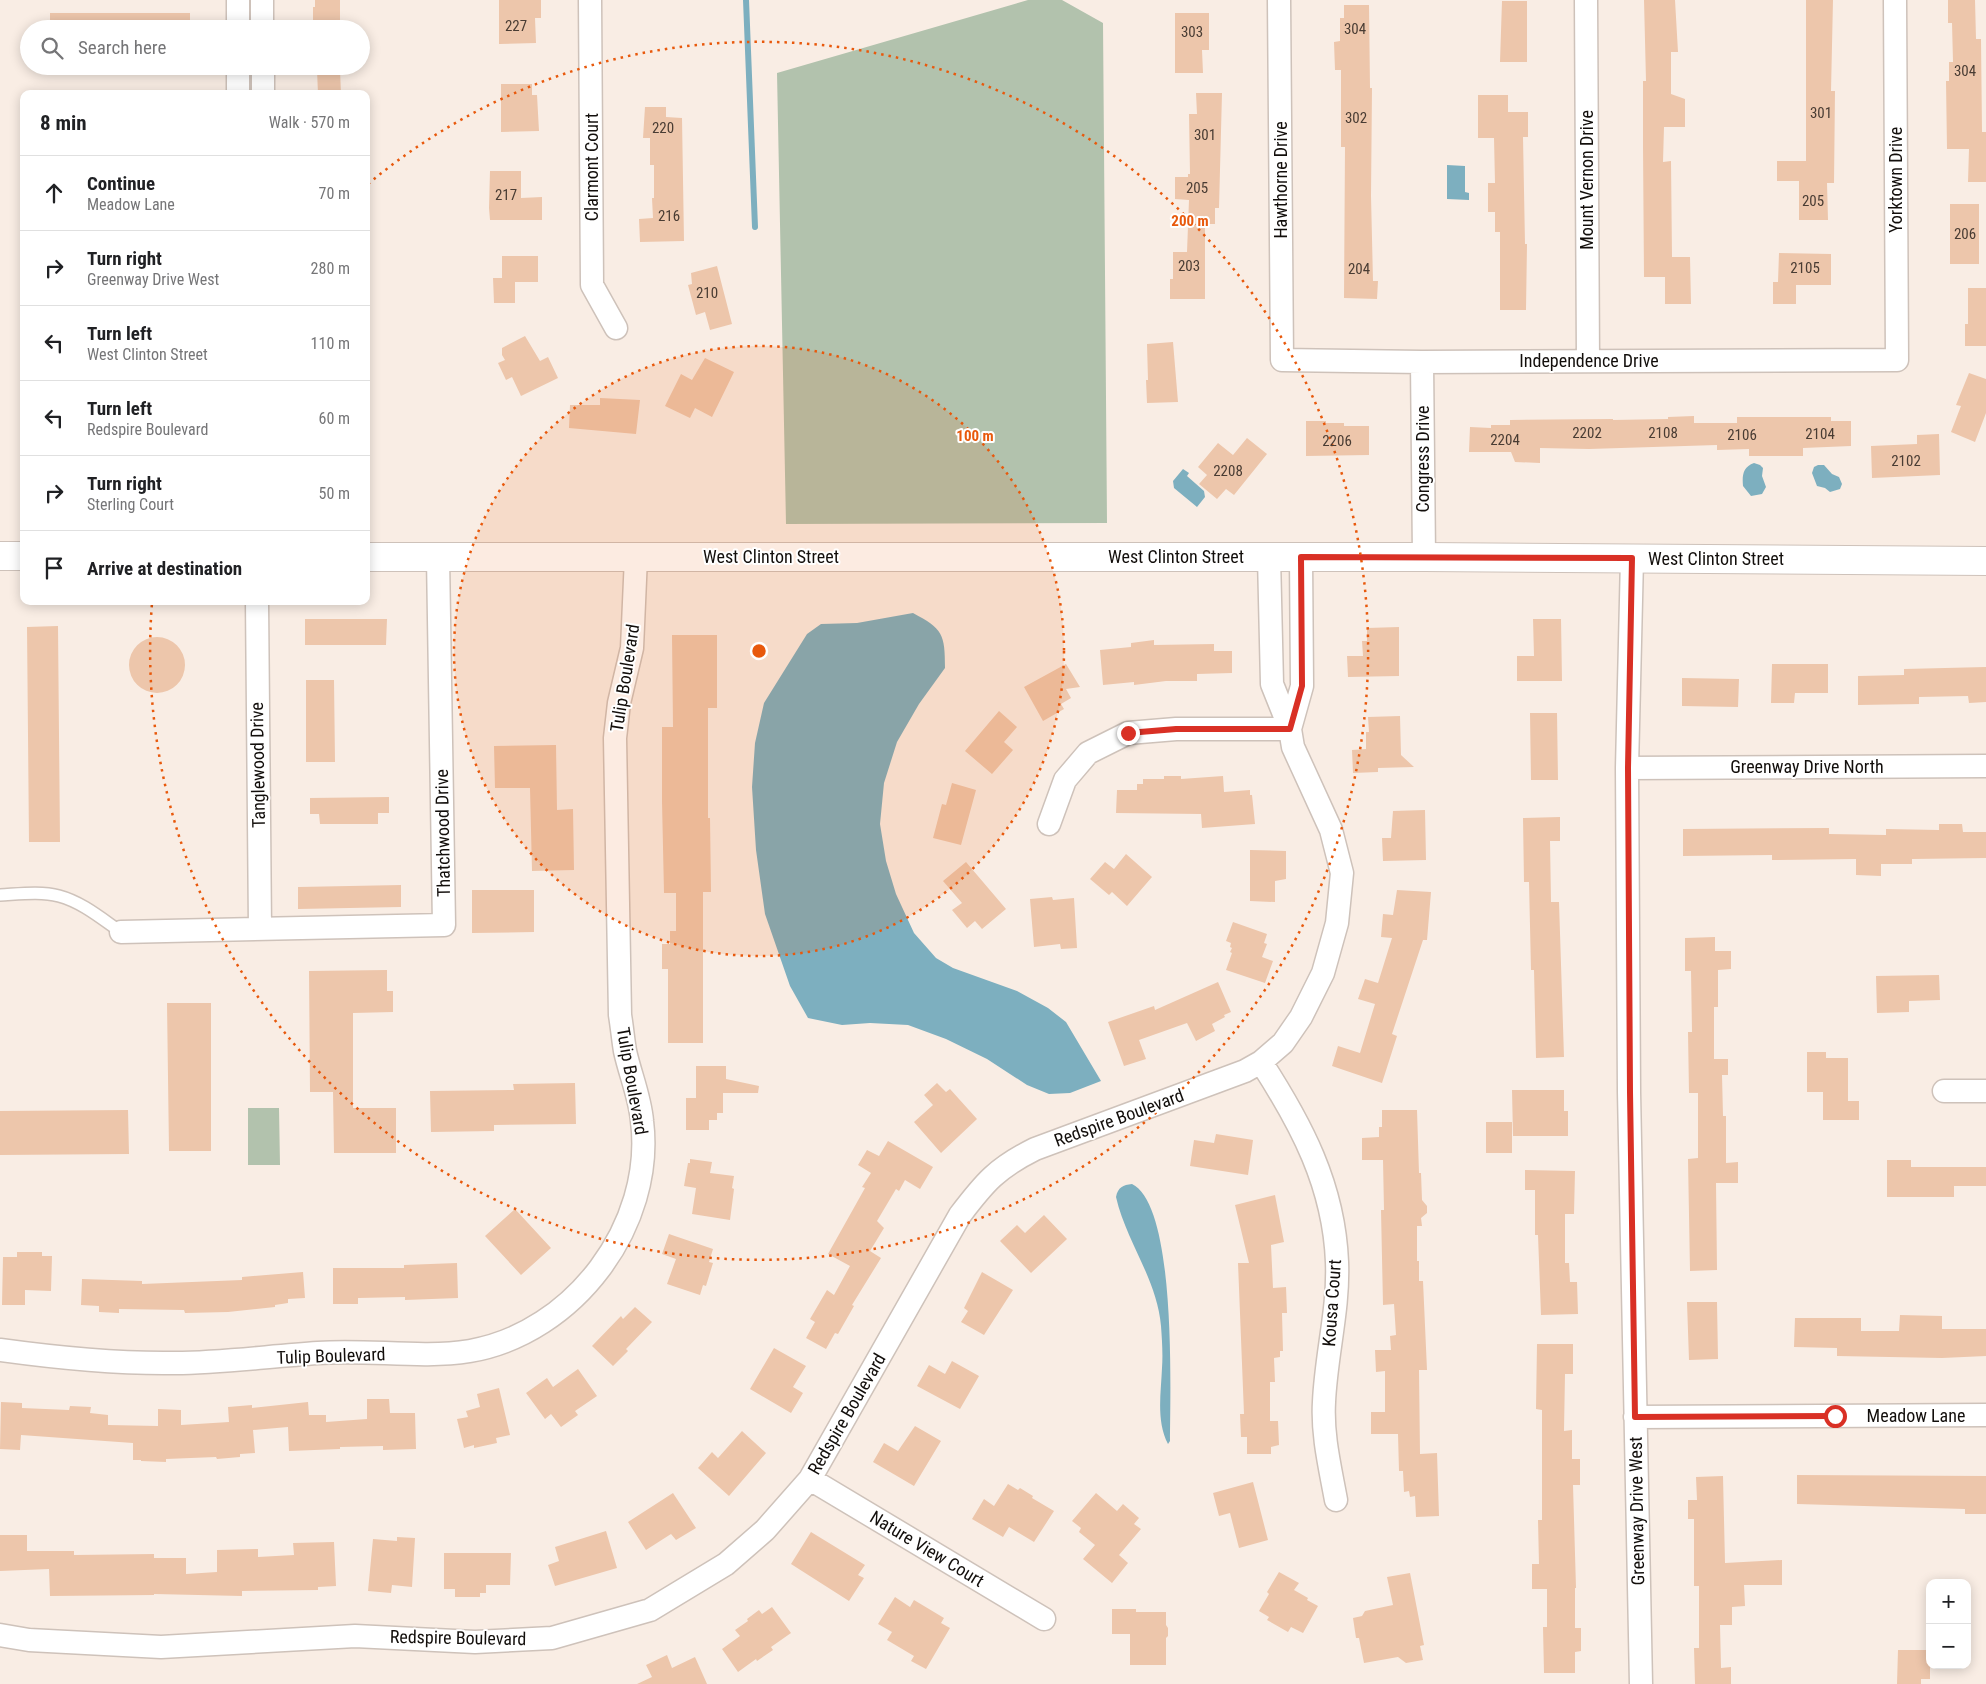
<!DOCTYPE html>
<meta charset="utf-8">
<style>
:root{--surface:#fff;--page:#f2f2f2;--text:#202124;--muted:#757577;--line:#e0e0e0}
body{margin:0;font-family:"Roboto Condensed",sans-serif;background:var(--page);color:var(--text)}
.controls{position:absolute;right:15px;bottom:15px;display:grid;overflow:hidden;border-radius:10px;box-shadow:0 2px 12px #0003}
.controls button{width:45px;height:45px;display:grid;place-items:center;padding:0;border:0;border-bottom:1px solid var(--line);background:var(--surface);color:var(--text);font:25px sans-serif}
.stop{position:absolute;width:15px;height:15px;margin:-11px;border:4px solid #d93025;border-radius:50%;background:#fff}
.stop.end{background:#d93025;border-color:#fff;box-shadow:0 1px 5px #0008}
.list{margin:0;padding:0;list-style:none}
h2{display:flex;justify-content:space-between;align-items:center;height:65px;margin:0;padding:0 20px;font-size:21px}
h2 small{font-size:16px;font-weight:400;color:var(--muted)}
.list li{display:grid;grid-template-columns:32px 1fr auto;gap:15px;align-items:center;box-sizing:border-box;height:75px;padding:0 20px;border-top:1px solid var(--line)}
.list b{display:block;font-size:19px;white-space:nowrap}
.list p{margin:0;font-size:16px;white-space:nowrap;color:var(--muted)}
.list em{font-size:16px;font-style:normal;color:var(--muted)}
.icon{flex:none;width:28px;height:28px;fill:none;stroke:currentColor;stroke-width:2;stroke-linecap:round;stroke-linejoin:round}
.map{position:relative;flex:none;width:1986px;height:1684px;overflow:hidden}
.search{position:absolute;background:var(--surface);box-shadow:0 2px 12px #0003;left:20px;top:20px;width:350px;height:55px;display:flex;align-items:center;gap:12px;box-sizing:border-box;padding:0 18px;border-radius:28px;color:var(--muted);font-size:19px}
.panel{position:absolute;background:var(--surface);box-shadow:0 2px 12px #0003;left:20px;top:90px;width:350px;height:515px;border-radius:10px}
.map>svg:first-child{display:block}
.green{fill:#b2c2ad}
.water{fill:#7dafbf}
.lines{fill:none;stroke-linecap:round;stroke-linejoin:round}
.stream{stroke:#7dafbf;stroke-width:6}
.building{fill:#edc6ab}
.service-casing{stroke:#cec2ba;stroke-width:14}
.minor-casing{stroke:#cec2ba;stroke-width:25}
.tertiary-casing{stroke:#cec2ba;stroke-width:30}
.service{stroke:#fff;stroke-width:11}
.minor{stroke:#fff;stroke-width:22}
.tertiary{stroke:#fff;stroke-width:28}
.route{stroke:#d93025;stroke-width:6}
.ring{fill:none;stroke:#e8590c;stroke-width:2.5;stroke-dasharray:2.5 5}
.labels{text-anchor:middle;stroke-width:4;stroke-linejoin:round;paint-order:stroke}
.number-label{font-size:15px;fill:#493c33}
.street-label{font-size:18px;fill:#120e0b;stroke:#fff}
.centre{fill:#e8590c;stroke:#fff;stroke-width:2.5}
.ring-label{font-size:15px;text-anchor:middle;font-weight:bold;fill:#e8590c;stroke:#fff;stroke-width:4;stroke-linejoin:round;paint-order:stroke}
</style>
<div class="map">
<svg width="1986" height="1684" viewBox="0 0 1986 1684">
<rect width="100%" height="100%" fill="#f9ede4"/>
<path class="green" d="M1028,0H1062L1103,23L1107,523L786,524L777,73Z
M248,1108H279L280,1165H248Z"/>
<path class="water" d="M1447,165L1465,166V192L1469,193V200L1447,199Z
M1754,463L1760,465L1763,468L1762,476L1766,487L1762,494L1751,496L1743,486C1742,475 1743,467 1754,463Z
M1818,465H1824L1832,474L1839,477L1842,484L1840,489L1830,492L1825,488L1817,486L1812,473L1814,467Z
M1183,469L1189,473L1187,476L1204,491L1205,497L1197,507L1174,488L1173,481Z
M913,613C943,629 945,634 945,668L919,704L897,742L884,783L880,824L886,861L896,894L914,933L936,958L953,968L1017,991L1048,1008L1066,1022L1101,1081L1070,1093L1049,1094L1027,1085L987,1059L946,1039L908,1025L870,1023L842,1025L808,1018L790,986L765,914L756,850L752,787L755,743L764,703L807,634L821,624L857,623Z
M1132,1184C1177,1206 1170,1392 1170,1441L1168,1444C1156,1421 1161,1393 1162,1368C1163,1354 1162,1340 1161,1326C1157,1279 1126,1241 1116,1197C1118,1187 1123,1185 1132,1184Z"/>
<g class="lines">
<path class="stream" d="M746,0L755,227"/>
</g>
<path class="building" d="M315,0H340V29H313V7H315Z
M499,0H541V18H535L536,43L499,44Z
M1644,0H1675L1678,52H1671V94L1685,99V127H1664L1663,162L1671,161L1672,257H1690L1691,304H1665V277H1644L1643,146V81H1646Z
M1806,0H1833L1831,91H1835L1834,183H1827L1828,220H1799V181H1777V161H1806Z
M1948,0H1975L1976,39H1981L1982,132H1986V182H1968L1969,149H1947L1946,81H1949V62H1953L1952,23H1948Z
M1502,1H1527V62H1500Z
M1344,5H1369L1370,88H1372L1371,196L1373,281H1378L1377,299L1344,298L1345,147H1341V70H1335L1334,42L1340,41V18H1344Z
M50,13H190V29H50Z
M1175,13H1209V50H1202L1203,73H1175Z
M317,70H340L341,94H318Z
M501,84H532V95H537L539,131L501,132Z
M1196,93H1222L1219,208H1215V224H1205V299H1170V279H1173V252H1187L1189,200L1175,199V177H1188V174H1190L1189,114H1197Z
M1478,95H1508V112H1528V137H1523L1525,244H1527L1526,310H1500V232H1495V212H1488V183H1495L1494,138H1478Z
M645,107H666V117L682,118L684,241L640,242L639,219L653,218L652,198H654V165H650V138H643Z
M490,171H521V198L542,197V220H490L489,208Z
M1950,204H1979V264H1950Z
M1779,253L1831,254V285H1796V304H1773V282H1778Z
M502,256H538V282H515V303H494L493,278H502Z
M717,266L732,324L710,330L705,312L696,315L688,285L692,284L691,273Z
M1968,288H1986V346H1965V324H1968Z
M525,336L540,361L548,357L558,378L521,396L512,377L506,380L498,363L505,360L502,355V348Z
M1173,342L1178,402L1147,403L1146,380H1148L1147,344Z
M705,358L734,372L712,417L695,408L690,418L665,406L681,374L692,380Z
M1969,373L1986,379V413L1975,442L1951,432L1961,406L1956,405Z
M600,398L640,400L636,434L569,428L570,405H600Z
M1694,416V423H1737V417H1831V421H1851V446L1803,448V456H1749V449L1717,450V445L1589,449L1540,448V463L1515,462L1511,452H1469L1470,427L1491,428V425H1510V420L1613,419V420L1668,419V417Z
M1306,421H1326V423H1344V426H1369V455L1306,456Z
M1939,434L1940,475L1872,478L1871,446L1917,444V435Z
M1247,438L1267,454L1234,495L1226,489L1217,499L1199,484L1207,475L1198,467L1218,443L1233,455Z
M305,619H387L386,645H305Z
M1533,619H1561L1562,681H1517V656H1534Z
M58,626L60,842H29L27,627Z
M1399,627V676L1348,677L1347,656H1363L1362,641H1367V628Z
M672,635H717V708H708V818H710L711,892H703V1043H668V969H662V944H670V931H676V893H664L662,801V727H673Z
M129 665a28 28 0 1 1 56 0a28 28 0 1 1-56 0Z
M1154,640V645L1214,644V651H1232V673L1197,674V681H1166L1134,685V682L1103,685L1100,650L1131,647V643Z
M1066,664L1080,687L1066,689L1071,698L1061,704L1064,709L1043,721L1024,687Z
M1772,664H1828V693H1795L1794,703H1771Z
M1986,667V702L1969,703L1968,696L1919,697V704L1858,705V676L1904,675V669Z
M1682,678L1739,679L1738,707L1682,706Z
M306,680H334L335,762H306Z
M999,711L1017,727L1004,742L1013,750L992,774L965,751Z
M1530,713H1557L1558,780H1531Z
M1400,716L1401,755L1414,767L1378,768V772L1353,773L1352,750L1366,749V732H1369L1368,717Z
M556,745L557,810L573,809L574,870L532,871L530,788H495L494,746Z
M1164,776H1181V779L1223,776L1224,792L1250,790V795H1252L1255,824L1202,828L1201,814L1116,813L1117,790H1137V784H1143V779H1164Z
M952,783L976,790L961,845L933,838L942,804L946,805Z
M389,797V813H378V824H320L319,814H310V798Z
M1425,810L1426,860L1383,861L1382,838H1391L1393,811Z
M1560,817V841H1550L1551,902H1559L1564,1057L1536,1058L1534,970H1531L1529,882H1524L1523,818Z
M1939,824H1962L1963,832H1986V858L1912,859V864H1881V876L1856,875V859L1772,860V855L1683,856V829L1829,828V834L1886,835V829L1939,830Z
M1250,850L1286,851V879L1275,881V902L1250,901Z
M1126,854L1152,877L1127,906L1112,892L1109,895L1090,879L1105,862L1114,869Z
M966,862L1006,909L982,929L975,921L967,928L952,910L962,903L943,881Z
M401,885V907L298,909V887Z
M472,890H534V932L472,933Z
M1397,890L1431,892L1427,940H1423L1392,1034L1397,1036L1382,1083L1332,1066L1338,1046L1360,1053L1375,1004L1358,999L1365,979L1378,983L1392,938L1381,937L1383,914L1393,915Z
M1052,897L1053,900L1074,898L1077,948L1061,949L1060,944L1034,947L1030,899Z
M1233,922L1267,934L1264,943L1267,944L1262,957L1273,961L1265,983L1226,970L1232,953L1230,952L1232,948L1230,947L1231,943L1226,941Z
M1715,937V951H1731V969L1718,970V1007H1714V1059H1728V1075H1722L1723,1116H1726V1163L1738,1162V1183H1716L1717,1270L1690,1271L1688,1159L1698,1158V1093H1689L1688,1032H1692L1691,971H1685V938Z
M387,970V991H393V1012L353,1013V1108H396V1153H334L333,1092H310L309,971Z
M1939,975L1940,1000L1909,1001V1012L1877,1013L1876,976Z
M1218,982L1231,1012L1224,1015L1225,1017L1212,1024L1215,1031L1196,1041L1187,1023L1139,1040L1146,1059L1124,1066L1108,1022L1154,1006L1155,1010Z
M167,1003H211V1151H169Z
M1807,1052H1826V1058H1848V1101H1859V1120H1823V1092H1807Z
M696,1066H726V1079L759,1086L758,1093H723V1113H717V1120H709V1130H686V1098H696Z
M575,1083L576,1124L494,1125V1131L431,1132L430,1091L514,1090L513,1084Z
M937,1083L946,1092L950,1089L977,1119L941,1153L914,1122L933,1105L924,1095Z
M1512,1090H1564V1111H1568V1136H1513Z
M128,1110L129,1154L0,1155V1111Z
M1382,1110H1417L1419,1173H1421L1422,1200L1427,1206V1213L1421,1218L1422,1226H1417V1261H1419V1281H1423L1427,1370H1419L1420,1454L1437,1453L1439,1516L1416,1517L1415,1496L1410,1497L1409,1491L1404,1492L1403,1471H1399L1398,1434H1371V1412H1385V1371L1376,1372L1375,1350H1391L1390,1336L1396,1335L1394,1304L1383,1305L1381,1210H1384L1383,1160H1362V1138L1379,1137V1127H1382Z
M1486,1122H1512V1153H1486Z
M1216,1134L1253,1140L1248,1175L1190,1166L1194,1140L1214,1143Z
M888,1141L933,1167L920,1189L905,1180L899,1191L896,1189L877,1221L884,1228L870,1251L881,1258L852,1305L854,1306L838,1334L835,1333L826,1349L806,1338L815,1322L810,1319L827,1290L834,1295L850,1266L828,1254L865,1188L862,1187L871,1173L858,1165L867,1150L879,1156Z
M690,1159L712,1162L710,1173L734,1176L732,1188L734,1189L730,1220L692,1214L696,1188L684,1186L688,1163H690Z
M1887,1160H1911V1167H1986V1186H1954V1197H1887Z
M1525,1170L1575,1171L1574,1214H1565V1263H1569L1570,1282H1577L1578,1314L1541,1315L1538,1235H1535V1190H1525Z
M1275,1195L1284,1242L1271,1245L1273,1288L1286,1287L1287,1313H1282L1283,1351H1280V1357L1274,1358L1275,1382H1270V1421H1278L1279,1445L1271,1447V1454H1247V1437H1241L1240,1414H1244L1238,1263H1249L1235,1205Z
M515,1209L551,1248L521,1275L485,1236Z
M1044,1215L1067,1239L1031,1273L1000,1241L1017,1225L1025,1233Z
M669,1234L713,1249L709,1262L713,1263L706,1286L703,1285L700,1295L667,1284L676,1259L662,1254Z
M17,1252H42V1256H52L51,1291L25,1290V1305H2L3,1257H17Z
M457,1263L458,1298L405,1300V1297L358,1298V1304H333V1268H404V1265Z
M303,1272L305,1298L288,1299V1303L275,1305V1307L228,1312L185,1313L184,1310L119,1309V1313L99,1312V1306L81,1305L82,1279L142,1281V1284L242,1280V1277Z
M982,1272L1013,1290L984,1335L961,1322L968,1311L964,1308Z
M1687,1302H1717L1718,1359L1689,1360Z
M635,1307L652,1322L626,1349L628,1351L613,1366L592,1346L621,1316L623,1319Z
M1900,1315L1942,1316V1329H1986V1356L1942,1358L1837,1356V1348L1794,1347L1795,1318H1861V1331H1899Z
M1537,1344H1573V1374H1565L1564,1431L1572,1430V1459H1580V1485H1573L1576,1588H1575V1628H1581V1651L1575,1652V1673H1544L1543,1627H1547V1589H1532V1564H1539L1538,1520H1542V1410L1536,1409Z
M774,1348L806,1366L793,1387L803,1393L791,1413L750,1389Z
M952,1361L979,1376L960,1409L917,1386L929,1365L945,1374Z
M578,1369L597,1396L575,1411L578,1415L561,1427L551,1414L545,1419L526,1393L547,1378L553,1387Z
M499,1388L510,1435L496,1438L497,1443L474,1448V1445L464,1448L457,1419L468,1417L466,1411L480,1407L477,1394Z
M367,1399H389L390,1413H415L416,1449L383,1450V1446L340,1447V1449L289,1451L288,1427L253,1430L255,1453L240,1454V1457L217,1459L216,1457L166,1459V1462L141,1461V1460H133V1443L21,1435L20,1450L0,1449L1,1402L22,1403V1408L69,1410L70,1406L91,1407L90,1413L108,1415V1425L158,1426V1409L181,1410V1425L229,1422L228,1407L252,1405V1408L308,1402L309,1415H326V1422L367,1419Z
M915,1426L941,1441L914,1486L873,1462L884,1443L898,1451Z
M742,1431L766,1453L729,1496L698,1468L712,1452L718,1458Z
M1797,1475L1986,1476V1514H1965V1509L1797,1504Z
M1723,1476L1725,1563L1782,1560V1585H1744L1745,1606L1732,1607V1625H1720L1721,1668L1731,1667V1684H1695L1694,1648H1699V1586H1694V1519H1688V1500H1697L1696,1477Z
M1253,1482L1268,1540L1239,1548L1230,1513L1219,1516L1213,1493Z
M1008,1484L1018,1490L1020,1488L1033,1496L1032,1498L1054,1511L1034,1542L1009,1527L1003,1537L972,1519L984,1499L994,1506Z
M673,1493L696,1528L676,1540L671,1534L646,1550L628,1522Z
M1096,1493L1117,1511L1123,1504L1139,1518L1134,1524L1141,1529L1119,1555L1128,1563L1112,1583L1083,1559L1095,1545L1079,1532L1081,1528L1072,1521Z
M606,1531L617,1568L555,1586L548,1565L559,1561L555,1547Z
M811,1532L865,1565L858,1575L864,1578L849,1601L791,1564Z
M0,1535H27V1551H74V1555L154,1554V1558H186V1574L217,1572V1550L258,1549V1557L294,1555L293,1543L334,1542L336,1586L318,1587V1590L242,1591V1596L154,1594V1595L50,1596L49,1569L0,1571Z
M397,1537L415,1538L412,1587L392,1585L391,1593L368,1591L373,1539L397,1541Z
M444,1553H511L510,1585H486V1593H480V1597H455V1589H444Z
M1279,1572L1299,1583L1294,1590L1308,1598L1307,1600L1318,1606L1303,1633L1291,1627L1288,1632L1267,1620L1269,1617L1259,1611L1269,1594L1267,1592Z
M1410,1573L1424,1645L1420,1646L1423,1660L1406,1663L1398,1657L1364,1663L1359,1638H1356L1353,1618L1362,1616L1365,1611L1393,1605L1387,1577Z
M895,1597L910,1607L914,1600L944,1618L941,1623L950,1628L926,1669L911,1661L914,1656L887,1640L892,1632L878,1624Z
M772,1607L791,1633L771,1647L773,1650L757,1661L756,1659L738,1672L722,1649L740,1636L735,1630L748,1621L747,1619L759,1610L762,1614Z
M1112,1609H1136V1612H1166V1625L1168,1628V1636L1166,1638V1665H1130V1634H1112Z
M1898,1650H1930V1679H1921V1684H1897Z
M667,1655L672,1668L695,1657L707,1684H637L652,1677L646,1665Z"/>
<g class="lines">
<g class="service-casing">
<path id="service" d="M0,895C19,894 41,891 59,896C82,902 102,919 121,932"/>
</g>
<g class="minor-casing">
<path id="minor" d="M238,0V29
M262,0V29
M590,0L592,285L616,328
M1279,0L1282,360L1422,362L1897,360L1895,0
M1586,0L1588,361
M238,66V94
M263,66V94
M1422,362L1424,557
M1632,558L1627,768L1629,1092L1641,1684
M257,601L260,929
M1290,729L1302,686L1301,557
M1627,768L1986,766
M1049,824L1065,780L1088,753L1128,733L1176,729H1290
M121,932L444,925L438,557
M1261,1062C1301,1124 1334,1185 1337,1262C1339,1309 1326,1355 1324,1402C1322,1435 1330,1467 1336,1500
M1944,1091H1986
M0,1350C58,1358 116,1364 175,1363C223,1363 270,1356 318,1353C369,1349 420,1359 470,1351C574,1333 655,1225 642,1121C640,1097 630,1074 625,1051C623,1039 622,1027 620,1015L615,738L619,703L632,648L636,557
M1635,1417L1986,1415
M810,1479L1044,1619
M0,1635L29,1640L161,1647L355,1636L475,1642L552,1638L650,1610L726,1564L765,1530L810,1479L960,1215C985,1182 997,1168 1035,1149L1245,1071L1261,1062L1283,1043L1301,1017L1323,973L1337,923L1342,873L1331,830L1293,747L1290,729L1272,684L1269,557"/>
</g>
<g class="tertiary-casing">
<path id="tertiary" d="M0,556H24
M366,557H1424L1986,561"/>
</g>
<use href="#service" class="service"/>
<use href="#minor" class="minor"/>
<use href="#tertiary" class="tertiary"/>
</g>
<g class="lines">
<path class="route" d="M1128,733L1176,729H1290L1302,686L1301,557L1632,558L1628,768L1630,1092L1635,1417L1835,1416"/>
</g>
<circle cx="759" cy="651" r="305" fill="#e8590c" fill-opacity=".12"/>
<g class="ring">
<circle cx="759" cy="651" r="305"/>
<path d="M368 184A609 609 0 1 1 152 603"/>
</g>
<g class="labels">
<g class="number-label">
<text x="516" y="31">227</text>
<text x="1355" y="34">304</text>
<text x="1192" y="37">303</text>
<text x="1965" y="76">304</text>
<text x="1821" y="118">301</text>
<text x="1356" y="123">302</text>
<text x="663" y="133">220</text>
<text x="1205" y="140">301</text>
<text x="1197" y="193">205</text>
<text x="506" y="200">217</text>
<text x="1813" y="206">205</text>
<text x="669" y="221">216</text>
<text x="1965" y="239">206</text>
<text x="1189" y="271">203</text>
<text x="1805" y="273">2105</text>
<text x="1359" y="274">204</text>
<text x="707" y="298">210</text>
<text x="1587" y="438">2202</text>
<text x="1663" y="438">2108</text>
<text x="1820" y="439">2104</text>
<text x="1742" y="440">2106</text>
<text x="1505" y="445">2204</text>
<text x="1337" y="446">2206</text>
<text x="1906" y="466">2102</text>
<text x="1228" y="476">2208</text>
</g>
<g class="street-label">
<text transform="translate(592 167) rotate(-90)" y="6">Clarmont Court</text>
<text transform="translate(1281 180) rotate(-90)" y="6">Hawthorne Drive</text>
<text transform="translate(1587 180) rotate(-90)" y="6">Mount Vernon Drive</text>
<text transform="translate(1896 180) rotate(-90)" y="6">Yorktown Drive</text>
<text x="1589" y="367">Independence Drive</text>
<text transform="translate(1423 459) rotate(-90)" y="6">Congress Drive</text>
<text x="771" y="563">West Clinton Street</text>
<text x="1176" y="563">West Clinton Street</text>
<text x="1716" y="565">West Clinton Street</text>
<text transform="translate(625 678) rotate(-81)" y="6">Tulip Boulevard</text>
<text transform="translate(258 765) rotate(-91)" y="6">Tanglewood Drive</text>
<text x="1807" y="773">Greenway Drive North</text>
<text transform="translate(443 833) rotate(-91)" y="6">Thatchwood Drive</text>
<text transform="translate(632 1081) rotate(80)" y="6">Tulip Boulevard</text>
<text transform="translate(1119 1118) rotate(-20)" y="6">Redspire Boulevard</text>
<text transform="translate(1332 1303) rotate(-86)" y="6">Kousa Court</text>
<text transform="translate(331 1356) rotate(-2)" y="6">Tulip Boulevard</text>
<text transform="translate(847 1414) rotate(-60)" y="6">Redspire Boulevard</text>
<text x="1916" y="1422">Meadow Lane</text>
<text transform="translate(1637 1511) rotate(-91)" y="6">Greenway Drive West</text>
<text transform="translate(927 1549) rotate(31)" y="6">Nature View Court</text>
<text transform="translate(458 1638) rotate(1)" y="6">Redspire Boulevard</text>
</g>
</g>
<circle cx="759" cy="651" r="8" class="centre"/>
<g class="ring-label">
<text x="1190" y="226">200 m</text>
<text x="975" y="441">100 m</text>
</g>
</svg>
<div class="controls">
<button>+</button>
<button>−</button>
</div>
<div class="stop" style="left:1835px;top:1416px"></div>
<div class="stop end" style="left:1128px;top:733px"></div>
<div class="search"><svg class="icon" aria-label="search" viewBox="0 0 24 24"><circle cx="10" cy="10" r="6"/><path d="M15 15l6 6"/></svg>Search here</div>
<section class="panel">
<h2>8 min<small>Walk · 570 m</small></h2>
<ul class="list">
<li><svg class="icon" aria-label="ahead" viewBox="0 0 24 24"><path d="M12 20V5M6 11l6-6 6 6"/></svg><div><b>Continue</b><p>Meadow Lane</p></div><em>70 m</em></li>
<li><svg class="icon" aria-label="right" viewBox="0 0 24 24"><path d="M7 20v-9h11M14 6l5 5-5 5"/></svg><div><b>Turn right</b><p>Greenway Drive West</p></div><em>280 m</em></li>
<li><svg class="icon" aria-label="left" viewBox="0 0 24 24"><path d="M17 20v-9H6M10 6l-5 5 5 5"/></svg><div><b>Turn left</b><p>West Clinton Street</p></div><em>110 m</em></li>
<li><svg class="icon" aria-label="left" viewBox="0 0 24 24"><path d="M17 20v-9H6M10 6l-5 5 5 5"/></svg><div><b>Turn left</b><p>Redspire Boulevard</p></div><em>60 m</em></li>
<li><svg class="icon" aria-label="right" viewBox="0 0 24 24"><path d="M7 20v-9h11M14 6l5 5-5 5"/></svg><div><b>Turn right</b><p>Sterling Court</p></div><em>50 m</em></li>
<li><svg class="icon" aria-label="arrive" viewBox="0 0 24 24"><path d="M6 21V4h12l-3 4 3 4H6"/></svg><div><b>Arrive at destination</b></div></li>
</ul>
</section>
</div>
